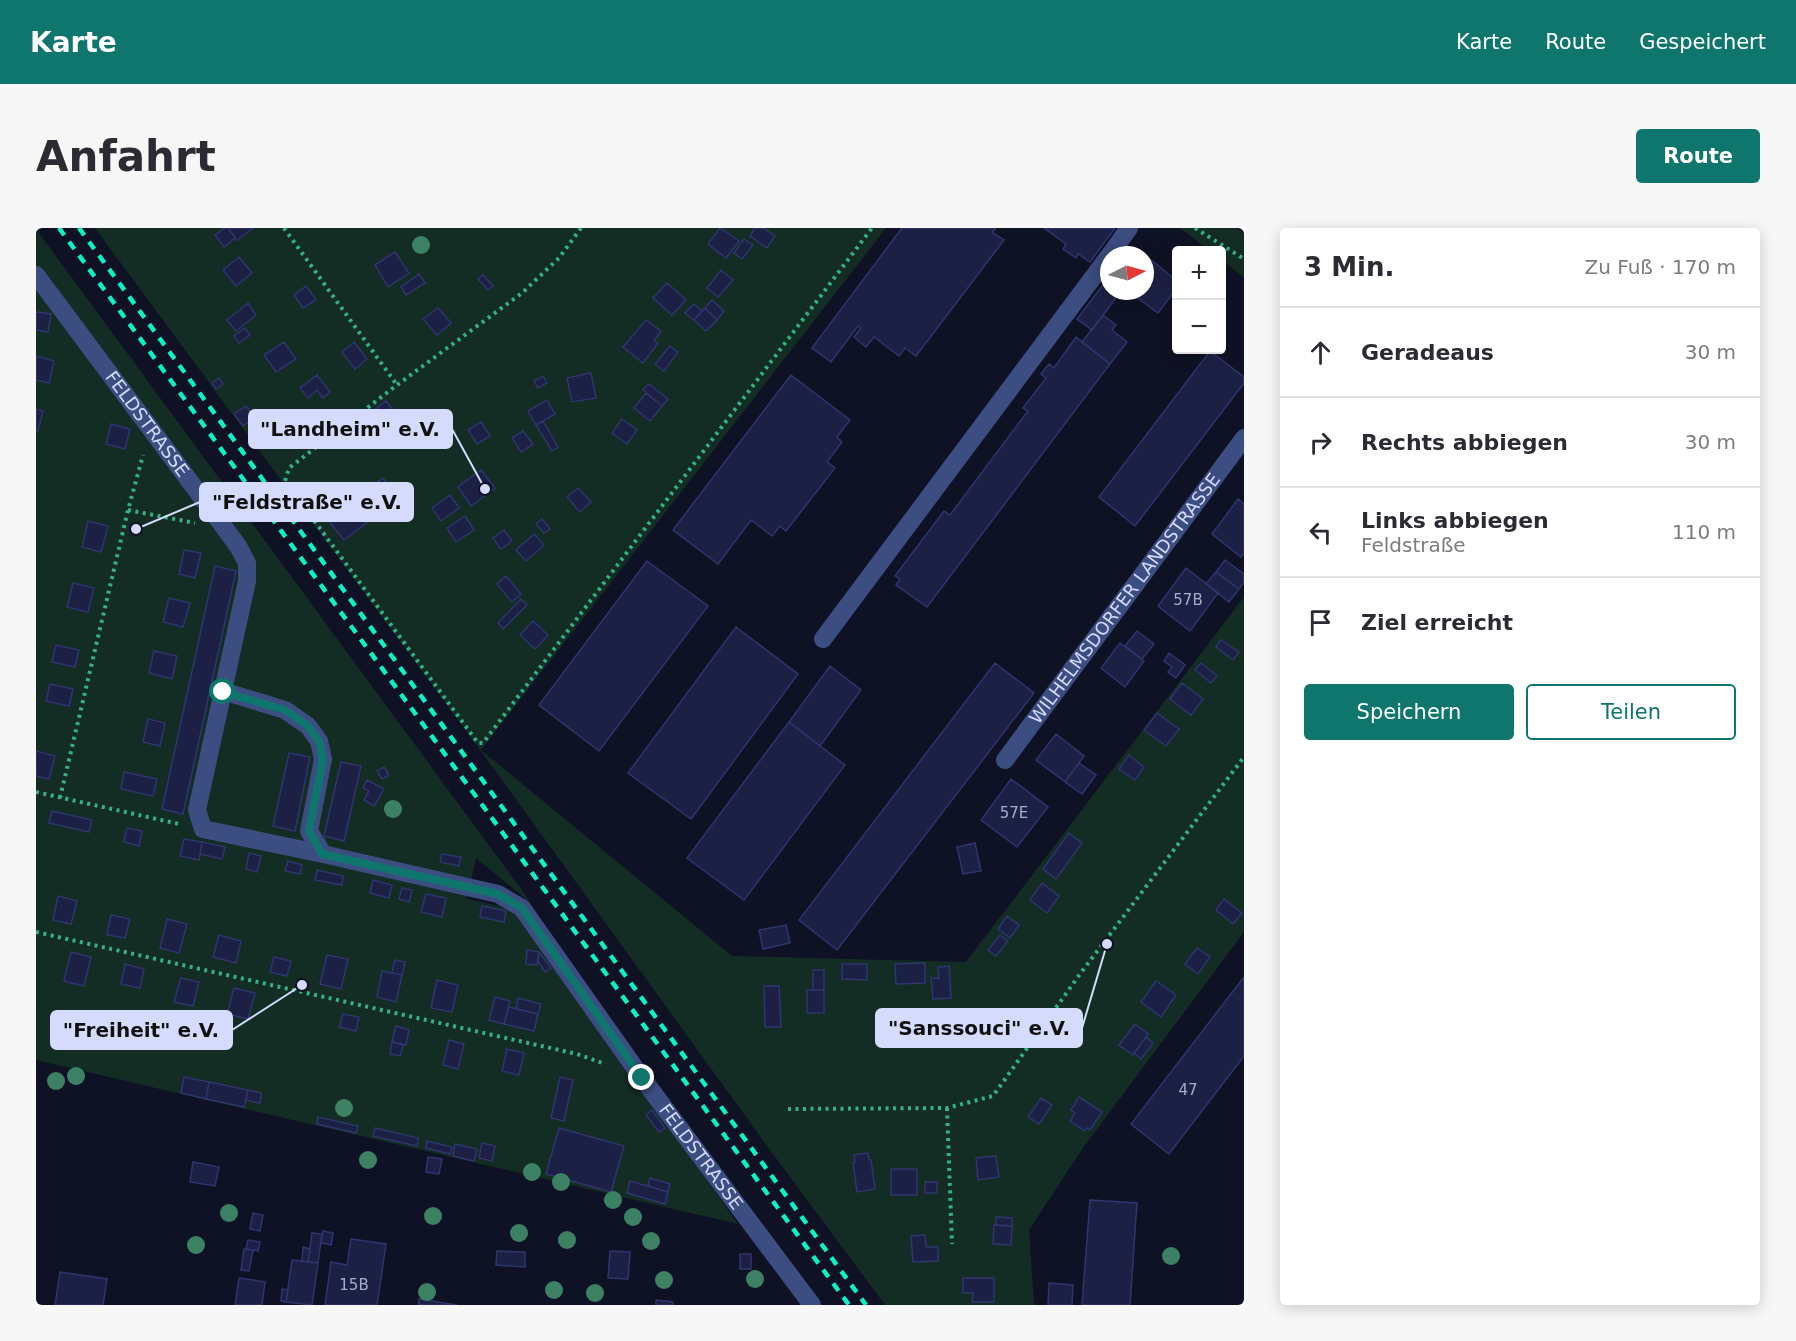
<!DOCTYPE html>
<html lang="de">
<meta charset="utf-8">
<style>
:root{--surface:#fff;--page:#f7f7f7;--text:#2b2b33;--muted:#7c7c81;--line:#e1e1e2;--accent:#0f766e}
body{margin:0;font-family:"DejaVu Sans",sans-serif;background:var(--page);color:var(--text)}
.controls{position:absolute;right:18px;top:18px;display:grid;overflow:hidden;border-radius:6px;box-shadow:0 3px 15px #0003}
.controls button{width:54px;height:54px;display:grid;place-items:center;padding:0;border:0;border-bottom:2px solid var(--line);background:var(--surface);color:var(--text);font:30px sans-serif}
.compass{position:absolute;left:1064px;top:18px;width:54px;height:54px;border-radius:50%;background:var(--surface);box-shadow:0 3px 15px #0003;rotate:84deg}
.stop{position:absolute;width:18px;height:18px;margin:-14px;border:4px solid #0f766e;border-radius:50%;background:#fff}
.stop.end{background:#0f766e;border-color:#fff;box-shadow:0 2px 6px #0008}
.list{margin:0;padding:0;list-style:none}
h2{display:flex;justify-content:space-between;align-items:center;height:78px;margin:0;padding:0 24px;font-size:26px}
h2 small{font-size:20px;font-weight:400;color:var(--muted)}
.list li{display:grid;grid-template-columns:39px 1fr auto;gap:18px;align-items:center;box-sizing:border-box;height:90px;padding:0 24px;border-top:2px solid var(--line)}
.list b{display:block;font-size:22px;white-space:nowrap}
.list p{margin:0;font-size:20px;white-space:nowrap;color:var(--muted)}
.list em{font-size:20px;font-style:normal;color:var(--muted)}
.actions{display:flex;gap:12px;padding:18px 24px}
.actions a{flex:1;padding:14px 0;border:2px solid var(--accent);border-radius:6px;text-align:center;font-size:21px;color:var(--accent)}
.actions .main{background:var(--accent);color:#fff}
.icon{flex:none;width:33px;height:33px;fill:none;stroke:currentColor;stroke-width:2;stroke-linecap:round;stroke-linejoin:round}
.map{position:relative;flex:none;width:1208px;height:1077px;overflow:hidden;border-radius:6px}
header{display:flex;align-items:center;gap:36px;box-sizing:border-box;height:84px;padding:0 30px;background:var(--accent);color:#fff}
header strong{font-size:28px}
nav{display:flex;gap:33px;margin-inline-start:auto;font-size:21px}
.intro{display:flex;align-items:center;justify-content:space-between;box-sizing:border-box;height:144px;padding:0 36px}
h1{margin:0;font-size:42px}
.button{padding:15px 27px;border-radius:6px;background:var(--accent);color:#fff;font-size:21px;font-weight:700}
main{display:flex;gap:36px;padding:0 36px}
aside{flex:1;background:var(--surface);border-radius:6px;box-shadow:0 3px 15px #0003}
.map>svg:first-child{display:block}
.green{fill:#132d25}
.building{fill:#1c2044;stroke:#2f356f;stroke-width:1.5}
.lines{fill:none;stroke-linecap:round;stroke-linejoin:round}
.path{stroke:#34b186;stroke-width:4;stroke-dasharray:3 4.5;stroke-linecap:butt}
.minor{stroke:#3c4d81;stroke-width:18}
.rail{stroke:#0af3c7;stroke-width:4.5;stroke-dasharray:9 8;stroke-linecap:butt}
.tree{fill:#3d8165}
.route{stroke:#0f766e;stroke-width:8}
.labels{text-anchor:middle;stroke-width:4.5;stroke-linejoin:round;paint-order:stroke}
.number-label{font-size:15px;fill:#a6accf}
.street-label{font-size:18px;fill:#d4dbfd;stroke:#0f1224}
.leader{fill:none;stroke:#d4dbfd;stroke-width:2}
.callout-dot{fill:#d4dbfd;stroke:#0f1224;stroke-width:2}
.callout{fill:#d4dbfd;stroke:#d4dbfd;stroke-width:2}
.callout-label{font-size:20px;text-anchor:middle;font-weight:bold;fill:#111}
</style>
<header>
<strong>Karte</strong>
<nav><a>Karte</a><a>Route</a><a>Gespeichert</a></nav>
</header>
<div class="intro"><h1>Anfahrt</h1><a class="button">Route</a></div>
<main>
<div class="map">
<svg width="1208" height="1077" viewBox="0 0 1208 1077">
<rect width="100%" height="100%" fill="#0f1224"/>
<path class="green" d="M59,0H850L445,522L696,728L930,734L1208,369V704L1047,920L993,1002L998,1077H849L731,918L445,523Z
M1144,0H1200L1208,6V50L1186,32V22H1173Z
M0,1L496,676L440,630L431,671L478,681L702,996L0,832Z"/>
<path class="building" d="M189,0H192L199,10L188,19L179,7Z
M192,0H215L216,1L201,12Z
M684,0L703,13L690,30L672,16Z
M719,0H728L739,8L731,20L714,8Z
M866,0H960L956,4L968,12L880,128L869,120L863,128L838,109L830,119L818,109L825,100L822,98L795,134L776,120Z
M1008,0H1079L1054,34L1042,26L1040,30L1027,21L1030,16Z
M708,11L717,17L706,31L698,25Z
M359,24L373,45L352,59L339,37Z
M1109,27L1140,52V61L1122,85L1092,63H1109Z
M203,29L216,45L200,58L187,42Z
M685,42L697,52L682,69L671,60Z
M383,46L389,55L370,67L365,59Z
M447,47L457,58L452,62L442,51Z
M1073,49V63H1085L1056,102L1041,91Z
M631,55L650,72L636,87L617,70Z
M270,58L280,72L267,80L258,67Z
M676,72L688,83L681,92L669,80Z
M212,75L220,87L200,103L191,92Z
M658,76L666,83L658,92L649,85Z
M402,80L415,95L401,107L387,91Z
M669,80L681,92L670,103L658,92Z
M0,84L15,86L12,104L0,102Z
M1067,87L1080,97L1076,102L1091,114L1074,136L1046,114Z
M610,92L625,103L618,113L622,115L607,135L587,119Z
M209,100L214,107L203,115L198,108Z
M1040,109L1074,136L891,379L860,357L864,351L859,348L908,283L914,287L992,183L987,180L1010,150L1005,146L1013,136L1018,140Z
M248,114L260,131L240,144L228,127Z
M318,114L331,131L319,141L306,124Z
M634,118L642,124L628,143L619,136Z
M1174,123L1208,149V155L1099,298L1063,269Z
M0,128L18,133L13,155L0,152Z
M555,145L560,170L536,174L531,150Z
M281,147L294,164L287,170L281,162L272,170L264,160Z
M755,147L814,192L801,209L806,214L791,234L799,240L750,303L744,298L736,308L715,292L682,336L637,302Z
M507,148L511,155L502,160L498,153Z
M183,150L187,156L180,161L176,155Z
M613,156L632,171L626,178L607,162Z
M610,165L626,178L614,193L598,180Z
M511,172L519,186L500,197L492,183Z
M350,173L357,182L354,185L364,196L352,205L349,201L341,207L328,190Z
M210,178L218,189L207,198L198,186Z
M0,181L7,183L2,203L0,202Z
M586,191L601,202L591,216L576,205Z
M507,193L522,219L516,223L500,197Z
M445,194L454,208L441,216L432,202Z
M75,196L94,201L89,221L70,216Z
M487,203L497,216L485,224L476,210Z
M445,242L459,260L435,278L422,259Z
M347,250L358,264L348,272L336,258Z
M542,260L555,274L544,284L531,269Z
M414,267L423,280L405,293L396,280Z
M320,271L335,291L308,312L293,293Z
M1202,271L1208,276V325L1205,329L1176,306Z
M429,288L438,302L420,314L411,300Z
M506,291L514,301L508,305L500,296Z
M52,293L72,298L65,324L46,319Z
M468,302L476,313L465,321L457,310Z
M498,306L508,317L490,333L480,322Z
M148,322L165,325L159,350L143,346Z
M1189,332L1208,346V354L1203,361L1180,344Z
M611,333L672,378L563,523L503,477Z
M179,338L200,343L147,586L126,581Z
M1150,340L1182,365L1154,403L1122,378Z
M1180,344L1203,361L1193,374L1170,356Z
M470,348L485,366L476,374L461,356Z
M37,355L58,360L52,384L31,379Z
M133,370L154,375L147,399L127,394Z
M485,371L491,377L467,401L462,395Z
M497,393L512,407L499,421L484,407Z
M700,399L762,446L655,591L592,545Z
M1101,403L1118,416L1106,431L1089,418Z
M1185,412L1203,424L1197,432L1180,419Z
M1084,415L1108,433L1089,459L1065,440Z
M20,417L43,422L39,439L16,434Z
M118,423L141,428L136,451L113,445Z
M1133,425L1149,437L1140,450L1132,444L1136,439L1128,433Z
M959,435L998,465L801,722L763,692Z
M1165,435L1181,448L1175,455L1159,442Z
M794,438L825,462L784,518L753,494Z
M1146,455L1167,471L1155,487L1134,471Z
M14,456L37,461L33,478L10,473Z
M1121,485L1143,501L1130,518L1108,502Z
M112,491L129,495L124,518L107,514Z
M753,494L809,537L708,672L651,630Z
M1020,506L1048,528L1029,554L1000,532Z
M0,523L19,528L13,551L0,548Z
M253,525L274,529L259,603L237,598Z
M1093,527L1108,539L1099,552L1083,541Z
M305,534L325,538L308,613L288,608Z
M1043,535L1060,547L1046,566L1029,554Z
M348,539L353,547L346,551L341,543Z
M88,544L121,551L117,568L85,561Z
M975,551L1012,579L981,619L945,592Z
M331,552L348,561L338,578L328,572L333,563L327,560Z
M16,583L56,592L53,604L13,595Z
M91,600L106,603L103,618L88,614Z
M1033,605L1046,615L1020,651L1007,641Z
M148,611L166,614L163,632L144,628Z
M166,614L189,619L186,631L164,626Z
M939,615L945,643L927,646L921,619Z
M213,625L225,628L221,644L210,641Z
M406,626L425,629L423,638L404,634Z
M252,633L266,637L264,646L249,643Z
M281,642L307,648L306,657L279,652Z
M337,652L356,657L353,670L334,665Z
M1006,655L1023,668L1011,685L994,672Z
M366,660L376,662L373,674L363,671Z
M390,666L410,670L406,689L385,684Z
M22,668L41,673L35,696L17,692Z
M1188,671L1206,685L1197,696L1180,682Z
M446,678L470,683L468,694L444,689Z
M75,687L94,691L89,710L71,707Z
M971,688L983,697L974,710L962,701Z
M131,691L151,696L143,725L124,720Z
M750,697L754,715L727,721L723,702Z
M183,707L205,713L200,735L177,729Z
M964,707L972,713L960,728L952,722Z
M1161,720L1174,729L1162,746L1149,736Z
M491,722L503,724L501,737L490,736Z
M35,724L55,729L48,758L28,753Z
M503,724L515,740L509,744L502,733Z
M291,727L312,731L305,761L284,756Z
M238,729L255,733L251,748L234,744Z
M359,732L369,734L366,747L356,745Z
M889,735V755L860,756L859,736Z
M89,736L108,741L104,760L85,756Z
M806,736H831V752L806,751Z
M913,738L915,770L897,771L895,750H903L902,739Z
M777,742H788V762H777Z
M346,743L366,747L360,774L341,769Z
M1208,749V828L1133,926L1095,896Z
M145,750L163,754L157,778L138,774Z
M401,752L422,757L416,784L395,780Z
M1120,753L1140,767L1125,789L1105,774Z
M728,758H743L745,799H729Z
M198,760L219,765L212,791L191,786Z
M771,762H788V785H771Z
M459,769L474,773L468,796L453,792Z
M482,770L505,776L502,786L480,781Z
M473,779L502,786L498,803L468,796Z
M307,786L323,789L320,803L303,799Z
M1099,796L1112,806L1097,827L1083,817Z
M360,798L373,802L370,817L356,814Z
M1110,809L1117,815L1105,831L1098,825Z
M413,812L428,816L422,841L407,837Z
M356,814L367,817L364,828L354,826Z
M471,821L488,825L483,847L466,843Z
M148,849L173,854L170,871L145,865Z
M524,849L537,852L528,893L515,890Z
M173,854L212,862L208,879L170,871Z
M212,862L225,865L224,875L210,872Z
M1043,869L1066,884L1054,902L1051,900L1049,903L1034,893L1039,885L1035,882Z
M1005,870L1016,877L1003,896L992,889Z
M616,882L629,900L623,904L610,887Z
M282,889L322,898L320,905L281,896Z
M339,900L382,910L381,918L337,908Z
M523,900L588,918L575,964L510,946Z
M391,913L416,919L414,926L390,920Z
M446,915L459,918L456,933L443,930Z
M419,916L441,921L438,933L417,928Z
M832,925L833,932H835L839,961L821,964L817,934H819L818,927Z
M960,928L963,949L942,952L940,930Z
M392,929L406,931L403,946L390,944Z
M157,934L183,939L179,958L154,954Z
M855,941H881V967H855Z
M614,950L634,956L632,964L612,958Z
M594,953L632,964L629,976L591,965Z
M889,954H901V965H889Z
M1054,972L1101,975L1094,1077H1046Z
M217,985L227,987L224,1003L214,1001Z
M960,989L976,990V998L960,997Z
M958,997L976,998L975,1017L957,1016Z
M287,1003L297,1005L295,1017L285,1015Z
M276,1005L286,1006L282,1035L272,1034Z
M889,1007L890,1019H902V1033L877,1034L875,1008Z
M315,1011L350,1016L341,1077H289L295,1034L311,1037Z
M212,1012L224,1014L222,1023L210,1021Z
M267,1019L274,1021L272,1034L266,1033Z
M208,1021L217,1022L213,1043L205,1042Z
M461,1023L489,1024V1039L460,1037Z
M574,1023L594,1024L592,1051L572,1050Z
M704,1026H715V1041H704Z
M256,1032L282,1035L276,1077L250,1074Z
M24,1044L71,1051L67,1077H19Z
M203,1050L229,1054L226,1077H199Z
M927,1050H958V1074H936L937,1065H927Z
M1013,1055L1037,1057L1036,1077H1012Z
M246,1061L252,1062L250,1074L245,1073Z
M383,1071L421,1077H383Z
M620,1072L637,1074V1077H620Z"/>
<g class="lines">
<path class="path" d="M248,0L361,157
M545,0L523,30L486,65L361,157L253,240L249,253L442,515H447L836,0
M1159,0L1208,31
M92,282L159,295
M0,564L143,596
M24,570L92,282L107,227
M0,704L541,826L569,836
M911,880L916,1016
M752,881L911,880L957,868L1044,746L1208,529"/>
<g class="minor">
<path d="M1074,27L1093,0"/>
<path id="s1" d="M0,47L202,318L211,335V353L161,582L167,601L287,626L462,666L486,680L606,850L776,1077"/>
<path d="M787,411L1073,28"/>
<path d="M187,463L249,482L272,498L283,513L287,531L273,603L287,626"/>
<path id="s2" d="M969,532L1208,210"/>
</g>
<path class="rail" d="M23,0L813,1077
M43,0L830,1077"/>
</g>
<g class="tree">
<circle cx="385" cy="17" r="9"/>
<circle cx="357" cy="581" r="9"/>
<circle cx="40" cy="848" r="9"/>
<circle cx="20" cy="853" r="9"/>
<circle cx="308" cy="880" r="9"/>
<circle cx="332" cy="932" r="9"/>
<circle cx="496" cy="944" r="9"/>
<circle cx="525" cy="954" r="9"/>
<circle cx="577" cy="972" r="9"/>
<circle cx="193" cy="985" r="9"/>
<circle cx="397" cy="988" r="9"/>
<circle cx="597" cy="989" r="9"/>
<circle cx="483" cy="1005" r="9"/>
<circle cx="531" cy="1012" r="9"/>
<circle cx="615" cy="1013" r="9"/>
<circle cx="160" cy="1017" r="9"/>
<circle cx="1135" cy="1028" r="9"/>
<circle cx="719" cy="1051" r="9"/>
<circle cx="628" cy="1052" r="9"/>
<circle cx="518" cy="1062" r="9"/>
<circle cx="391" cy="1064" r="9"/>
<circle cx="559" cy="1065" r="9"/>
</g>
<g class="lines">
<path class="route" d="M187,464L249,482L272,498L283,513L287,531L273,603L286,626L462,666L486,680L606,850"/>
</g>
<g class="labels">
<g class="number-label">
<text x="1152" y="377">57B</text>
<text x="978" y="590">57E</text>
<text x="1152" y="867">47</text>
<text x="318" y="1062">15B</text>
</g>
<g class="street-label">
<text dy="6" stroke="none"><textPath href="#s1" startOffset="186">FELDSTRASSE</textPath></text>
<text dy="6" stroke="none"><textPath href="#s2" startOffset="201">WILHELMSDORFER LANDSTRASSE</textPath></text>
<text dy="6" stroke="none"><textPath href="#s1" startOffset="1266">FELDSTRASSE</textPath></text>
</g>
</g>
<path class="leader" d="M449 261L416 201M100 301L164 274M1071 716L1046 800M266 757L196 802"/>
<g class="callout-dot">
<circle cx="449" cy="261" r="6"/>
<circle cx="100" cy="301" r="6"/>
<circle cx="1071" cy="716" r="6"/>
<circle cx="266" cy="757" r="6"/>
</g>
<g class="callout">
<rect x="213" y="182" width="203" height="38" rx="6"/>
<rect x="164" y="255" width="213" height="38" rx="6"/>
<rect x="840" y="781" width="206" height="38" rx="6"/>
<rect x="15" y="783" width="181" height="38" rx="6"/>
</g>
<g class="callout-label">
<text x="314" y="208">"Landheim" e.V.</text>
<text x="271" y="281">"Feldstraße" e.V.</text>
<text x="943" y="807">"Sanssouci" e.V.</text>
<text x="105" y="809">"Freiheit" e.V.</text>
</g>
</svg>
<div class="controls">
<button>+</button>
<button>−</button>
</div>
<svg class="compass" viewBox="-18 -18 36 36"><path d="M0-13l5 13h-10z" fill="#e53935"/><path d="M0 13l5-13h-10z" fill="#7c7c81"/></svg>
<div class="stop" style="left:187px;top:464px"></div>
<div class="stop end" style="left:606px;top:850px"></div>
</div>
<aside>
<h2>3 Min.<small>Zu Fuß · 170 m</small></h2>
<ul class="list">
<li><svg class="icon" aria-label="ahead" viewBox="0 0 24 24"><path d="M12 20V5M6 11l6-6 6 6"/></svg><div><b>Geradeaus</b></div><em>30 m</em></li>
<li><svg class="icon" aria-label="right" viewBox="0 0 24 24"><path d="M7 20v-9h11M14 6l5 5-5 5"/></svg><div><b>Rechts abbiegen</b></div><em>30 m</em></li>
<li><svg class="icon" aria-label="left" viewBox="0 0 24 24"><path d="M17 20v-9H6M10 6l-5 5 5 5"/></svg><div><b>Links abbiegen</b><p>Feldstraße</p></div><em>110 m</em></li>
<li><svg class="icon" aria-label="arrive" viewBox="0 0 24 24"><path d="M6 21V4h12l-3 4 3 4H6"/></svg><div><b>Ziel erreicht</b></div></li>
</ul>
<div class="actions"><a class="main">Speichern</a><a>Teilen</a></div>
</aside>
</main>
